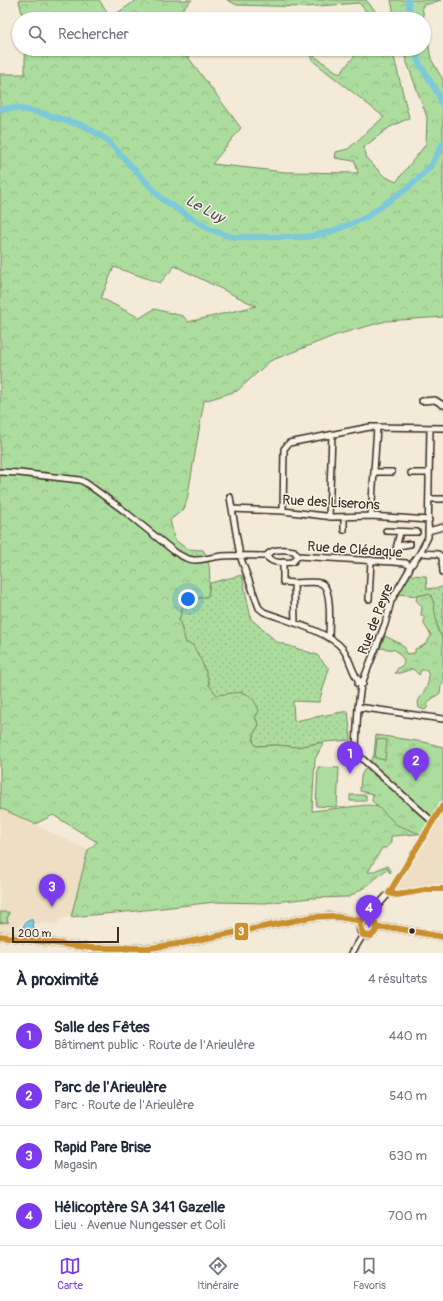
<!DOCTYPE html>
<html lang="fr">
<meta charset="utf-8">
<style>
:root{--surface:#fff;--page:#f2f2f3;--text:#1f2937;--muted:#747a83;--line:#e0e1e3;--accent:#7c3aed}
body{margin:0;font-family:Pangolin,sans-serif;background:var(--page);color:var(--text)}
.scale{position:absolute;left:12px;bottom:10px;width:107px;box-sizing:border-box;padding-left:4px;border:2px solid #3b2a1e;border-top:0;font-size:11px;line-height:14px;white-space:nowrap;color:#3b2a1e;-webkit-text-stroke:3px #f7f3e8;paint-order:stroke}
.you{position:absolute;left:188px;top:599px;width:14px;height:14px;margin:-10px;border:3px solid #fff;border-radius:50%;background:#1a73e8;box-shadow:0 0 0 6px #1a73e833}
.badge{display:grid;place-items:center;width:26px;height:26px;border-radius:50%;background:var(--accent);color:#fff;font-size:13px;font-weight:700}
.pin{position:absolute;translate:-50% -33px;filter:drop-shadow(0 1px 2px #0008)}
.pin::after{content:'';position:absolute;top:21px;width:14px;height:12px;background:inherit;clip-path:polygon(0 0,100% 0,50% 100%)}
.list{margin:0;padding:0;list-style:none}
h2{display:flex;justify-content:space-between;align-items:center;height:52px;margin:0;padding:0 16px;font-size:17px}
h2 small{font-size:13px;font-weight:400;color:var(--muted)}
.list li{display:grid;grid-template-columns:26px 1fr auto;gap:12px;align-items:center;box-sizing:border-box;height:60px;padding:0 16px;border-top:1px solid var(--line)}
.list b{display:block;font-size:15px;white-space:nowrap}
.list p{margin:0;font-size:13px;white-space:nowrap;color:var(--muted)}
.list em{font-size:13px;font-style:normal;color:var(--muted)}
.icon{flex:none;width:22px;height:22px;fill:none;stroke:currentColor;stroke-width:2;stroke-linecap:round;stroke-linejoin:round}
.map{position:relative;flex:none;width:443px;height:953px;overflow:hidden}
.search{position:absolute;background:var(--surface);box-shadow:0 1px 3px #0004;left:12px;right:12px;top:12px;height:44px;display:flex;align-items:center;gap:10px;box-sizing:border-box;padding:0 14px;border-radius:22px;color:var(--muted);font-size:15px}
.sheet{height:292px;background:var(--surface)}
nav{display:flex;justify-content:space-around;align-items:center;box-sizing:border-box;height:56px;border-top:1px solid var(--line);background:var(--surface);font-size:11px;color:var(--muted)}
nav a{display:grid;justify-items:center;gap:2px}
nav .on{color:var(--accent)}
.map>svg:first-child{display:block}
.built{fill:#eedfc4}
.grass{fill:url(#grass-dots);stroke:#74845e}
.forest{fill:url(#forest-crowns);stroke:#74845e;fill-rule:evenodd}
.park{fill:url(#park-tufts);stroke:#74845e}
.pitch{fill:#acdd9e;stroke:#74845e}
.water{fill:#7cc9db;stroke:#62898f}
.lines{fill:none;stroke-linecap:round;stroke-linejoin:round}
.river{stroke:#7cc9db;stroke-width:6}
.minor-casing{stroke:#3b2a1e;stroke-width:8}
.major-casing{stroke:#3b2a1e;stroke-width:9}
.minor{stroke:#f7f3e8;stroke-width:5}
.major{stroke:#fcdcac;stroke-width:6}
.bus-1-casing{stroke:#f7f3e8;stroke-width:9}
.bus-1{stroke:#ca902e;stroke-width:6}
.bus-dot{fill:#3b2a1e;stroke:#f7f3e8;stroke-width:1.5}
.labels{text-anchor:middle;stroke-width:3;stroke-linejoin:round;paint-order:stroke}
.street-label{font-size:14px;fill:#3b2a1e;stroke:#f7f3e8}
.water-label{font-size:15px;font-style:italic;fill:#4b524d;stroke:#f7f3e8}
.line-badge{stroke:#f7f3e8;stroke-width:1.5}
.badge-label{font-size:11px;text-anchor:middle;font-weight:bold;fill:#fff}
</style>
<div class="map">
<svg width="443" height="953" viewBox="0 0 443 953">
<defs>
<pattern id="grass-dots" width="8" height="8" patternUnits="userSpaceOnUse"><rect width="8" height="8" fill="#acdd9e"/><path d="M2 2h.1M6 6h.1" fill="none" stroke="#95be88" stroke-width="1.8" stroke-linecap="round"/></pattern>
<pattern id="forest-crowns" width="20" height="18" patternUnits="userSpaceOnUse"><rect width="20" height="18" fill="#acdd9e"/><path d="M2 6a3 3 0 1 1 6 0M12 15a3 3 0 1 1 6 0" fill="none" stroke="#95be88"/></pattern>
<pattern id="park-tufts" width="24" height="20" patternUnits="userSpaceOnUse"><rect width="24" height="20" fill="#acdd9e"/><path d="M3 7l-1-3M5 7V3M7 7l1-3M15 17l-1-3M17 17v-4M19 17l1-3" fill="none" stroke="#95be88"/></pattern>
</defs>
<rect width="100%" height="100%" fill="#f3ead8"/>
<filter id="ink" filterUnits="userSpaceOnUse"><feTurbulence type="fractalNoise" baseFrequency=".025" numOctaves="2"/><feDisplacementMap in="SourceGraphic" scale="8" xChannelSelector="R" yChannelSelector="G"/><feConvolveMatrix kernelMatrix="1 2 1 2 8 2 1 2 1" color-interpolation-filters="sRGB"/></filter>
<g filter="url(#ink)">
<path class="built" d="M0,808L88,850L71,917L62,918L56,924L33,923L32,917H30L22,922L16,934L0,932Z
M443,809V886L396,889L428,834Z"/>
<path class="grass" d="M242,575L251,619L277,642L317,655L329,669L319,702L293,701L294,721L348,711L351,740L324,742L297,747L277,745L256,746L253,742L255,731L259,725L243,692L217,696L209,685L208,678L197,652L186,643L179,620L184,602L208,596L210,583Z
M410,575L426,576L427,589L443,587V639L438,631L436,619L427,594L417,596L398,594Z
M0,912H9L7,921L9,922L0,923Z"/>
<path class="forest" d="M19,0H99L111,17L137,0H192L172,19H23Z
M227,0H366L382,19H373L359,3L305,7L237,5Z
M391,0H441L422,6L424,19H395Z
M424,19L431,59L443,80V317L386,321L336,335L270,361L237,391L204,401L187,500L184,509L170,520L175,540L187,549L203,550C212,562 210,583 208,596L184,602L179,620L186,643L193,645L202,662L208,678L209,685L217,695C238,693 250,686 259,711L255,718L259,725L255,731L253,741L256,746L277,745L297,747L324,742L315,759L312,811L368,805L421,814L428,822L418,834L391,836V842L387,848H382L368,872C375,873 379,867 387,866L391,872L390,873L387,869L368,885L349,897L311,898L265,903L215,902L136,911L71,917L88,850L97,842L53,815L35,824L0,808V74H25V49H182L241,128L212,164L285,172L358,173L355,161L335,158L336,152L348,149L384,117L313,61L308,52L340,74L360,49H392L409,118L390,127L364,147L367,159L384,176L396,182L426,144L427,117L402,49H424ZM175,266L256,306L188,322L183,316L154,309L140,318L101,298L114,267L160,283Z
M427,594L431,595L434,605L438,631L443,639V683L441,686L440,693L428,702L427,708L425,710L419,708L418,702C424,690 432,684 427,670H421L419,675L413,669C407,670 401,674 395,673L398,668L403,665L404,660L396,650L380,648L385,636L401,644L405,648L406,654L415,653V649C423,647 428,643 431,635L424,624V617L421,615L422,607L416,600L417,596Z"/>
<path class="park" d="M376,735L424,742L443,747V799L433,816H430L370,763L374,755Z
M365,768L388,786L389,785L430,821L423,835L397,825L372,801L373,794L360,791L361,776Z"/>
<path class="pitch" d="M377,739L387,740L385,760L375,758Z
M318,767L339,768L337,807L316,806Z
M350,795H366V801H350Z"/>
<path class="water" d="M32,919L35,932L34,934L22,932C23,925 24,922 32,919Z"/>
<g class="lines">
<path class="river" d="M408,0L411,19
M416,49L418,61L438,94L443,106
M0,109L15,108L37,112L85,126L107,140L162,199L209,229L232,237H307L330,232L363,219L409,187L431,166L443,143"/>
<g class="minor-casing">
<path id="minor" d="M422,401L435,400L443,405
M0,472L19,473L80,480L86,483L123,510L175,552C196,566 201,558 222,556C237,555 252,556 266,556C272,548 284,549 294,551L298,556L393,562L406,563L410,567
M374,472H392
M411,473H429
M230,497L240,556L259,608L264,612C285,620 329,632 342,648C350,657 351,671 359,681L358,684L361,685L363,684V681H359
M429,499H443
M232,509L283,511L333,517L371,516L429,520
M283,511L284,449L289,443L370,427L443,428
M371,516L377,427
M329,517L332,435
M344,517V530
M386,531L417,532
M428,531L443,527
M397,546L410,544
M420,553L438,554L442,557L443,572
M266,556C273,564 283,563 293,562L298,556
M283,562V582L294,583L295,623
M393,562L400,532
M294,583C302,583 312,581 320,583C333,586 329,626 329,637
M369,599L371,560
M363,681L385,624L391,601L409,570L410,567L420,553L428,537L430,428
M361,685L358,707L356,747L358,755L433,822
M358,707L443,719
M389,893L397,895L430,889H443
M371,920L374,910L389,893L443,805
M352,953L363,935"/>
</g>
<g class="major-casing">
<path id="major" d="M360 928a8 8 0 1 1 16 0a8 8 0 1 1-16 0Z
M377,928H395L443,937
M0,936L92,948H150L183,943L312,917L331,916L363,921"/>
</g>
<use href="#minor" class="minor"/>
<use href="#major" class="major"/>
<g class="bus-1-casing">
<path id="bus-1" d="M389,893L443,805
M389,893L397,895L430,889H443
M360,926L363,935L371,936C377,932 379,926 372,921
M377,928H395L443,937
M0,936L92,948H150L183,943L312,917L331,916L363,921"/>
</g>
<use href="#bus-1" class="bus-1"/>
</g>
</g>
<circle class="bus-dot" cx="412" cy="931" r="3.5"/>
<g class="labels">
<g class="street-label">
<text transform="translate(331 502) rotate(3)" y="5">Rue des Liserons</text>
<text transform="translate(355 549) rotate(4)" y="5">Rue de Clédaque</text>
<text transform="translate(375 619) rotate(-69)" y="5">Rue de Peyre</text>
</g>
<g class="water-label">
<text transform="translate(205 209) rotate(29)" y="5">Le Luy</text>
</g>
</g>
<rect class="line-badge" x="234" y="922" width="15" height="19" rx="4" fill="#ca902e"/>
<g class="badge-label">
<text x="241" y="935">3</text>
</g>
</svg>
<div class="scale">200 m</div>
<div class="you"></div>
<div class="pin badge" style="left:350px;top:774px">1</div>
<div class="pin badge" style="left:416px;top:781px">2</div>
<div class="pin badge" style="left:52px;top:907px">3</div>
<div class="pin badge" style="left:369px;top:928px">4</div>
<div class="search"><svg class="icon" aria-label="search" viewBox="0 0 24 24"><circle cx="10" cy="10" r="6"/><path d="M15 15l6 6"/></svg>Rechercher</div>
</div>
<section class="sheet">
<h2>À proximité<small>4 résultats</small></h2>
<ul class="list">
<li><span class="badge">1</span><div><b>Salle des Fêtes</b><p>Bâtiment public · Route de l'Arieulère</p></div><em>440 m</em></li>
<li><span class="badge">2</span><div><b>Parc de l'Arieulère</b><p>Parc · Route de l'Arieulère</p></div><em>540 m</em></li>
<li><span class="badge">3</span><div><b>Rapid Pare Brise</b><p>Magasin</p></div><em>630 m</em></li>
<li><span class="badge">4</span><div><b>Hélicoptère SA 341 Gazelle</b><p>Lieu · Avenue Nungesser et Coli</p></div><em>700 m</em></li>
</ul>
</section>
<nav>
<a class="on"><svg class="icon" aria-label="map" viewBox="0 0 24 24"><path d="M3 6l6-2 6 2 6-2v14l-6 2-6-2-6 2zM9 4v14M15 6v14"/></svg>Carte</a>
<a><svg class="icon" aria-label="directions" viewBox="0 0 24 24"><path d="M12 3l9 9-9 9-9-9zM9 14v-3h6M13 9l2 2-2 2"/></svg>Itinéraire</a>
<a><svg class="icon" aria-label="saved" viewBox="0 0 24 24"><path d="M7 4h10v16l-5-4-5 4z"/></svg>Favoris</a>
</nav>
